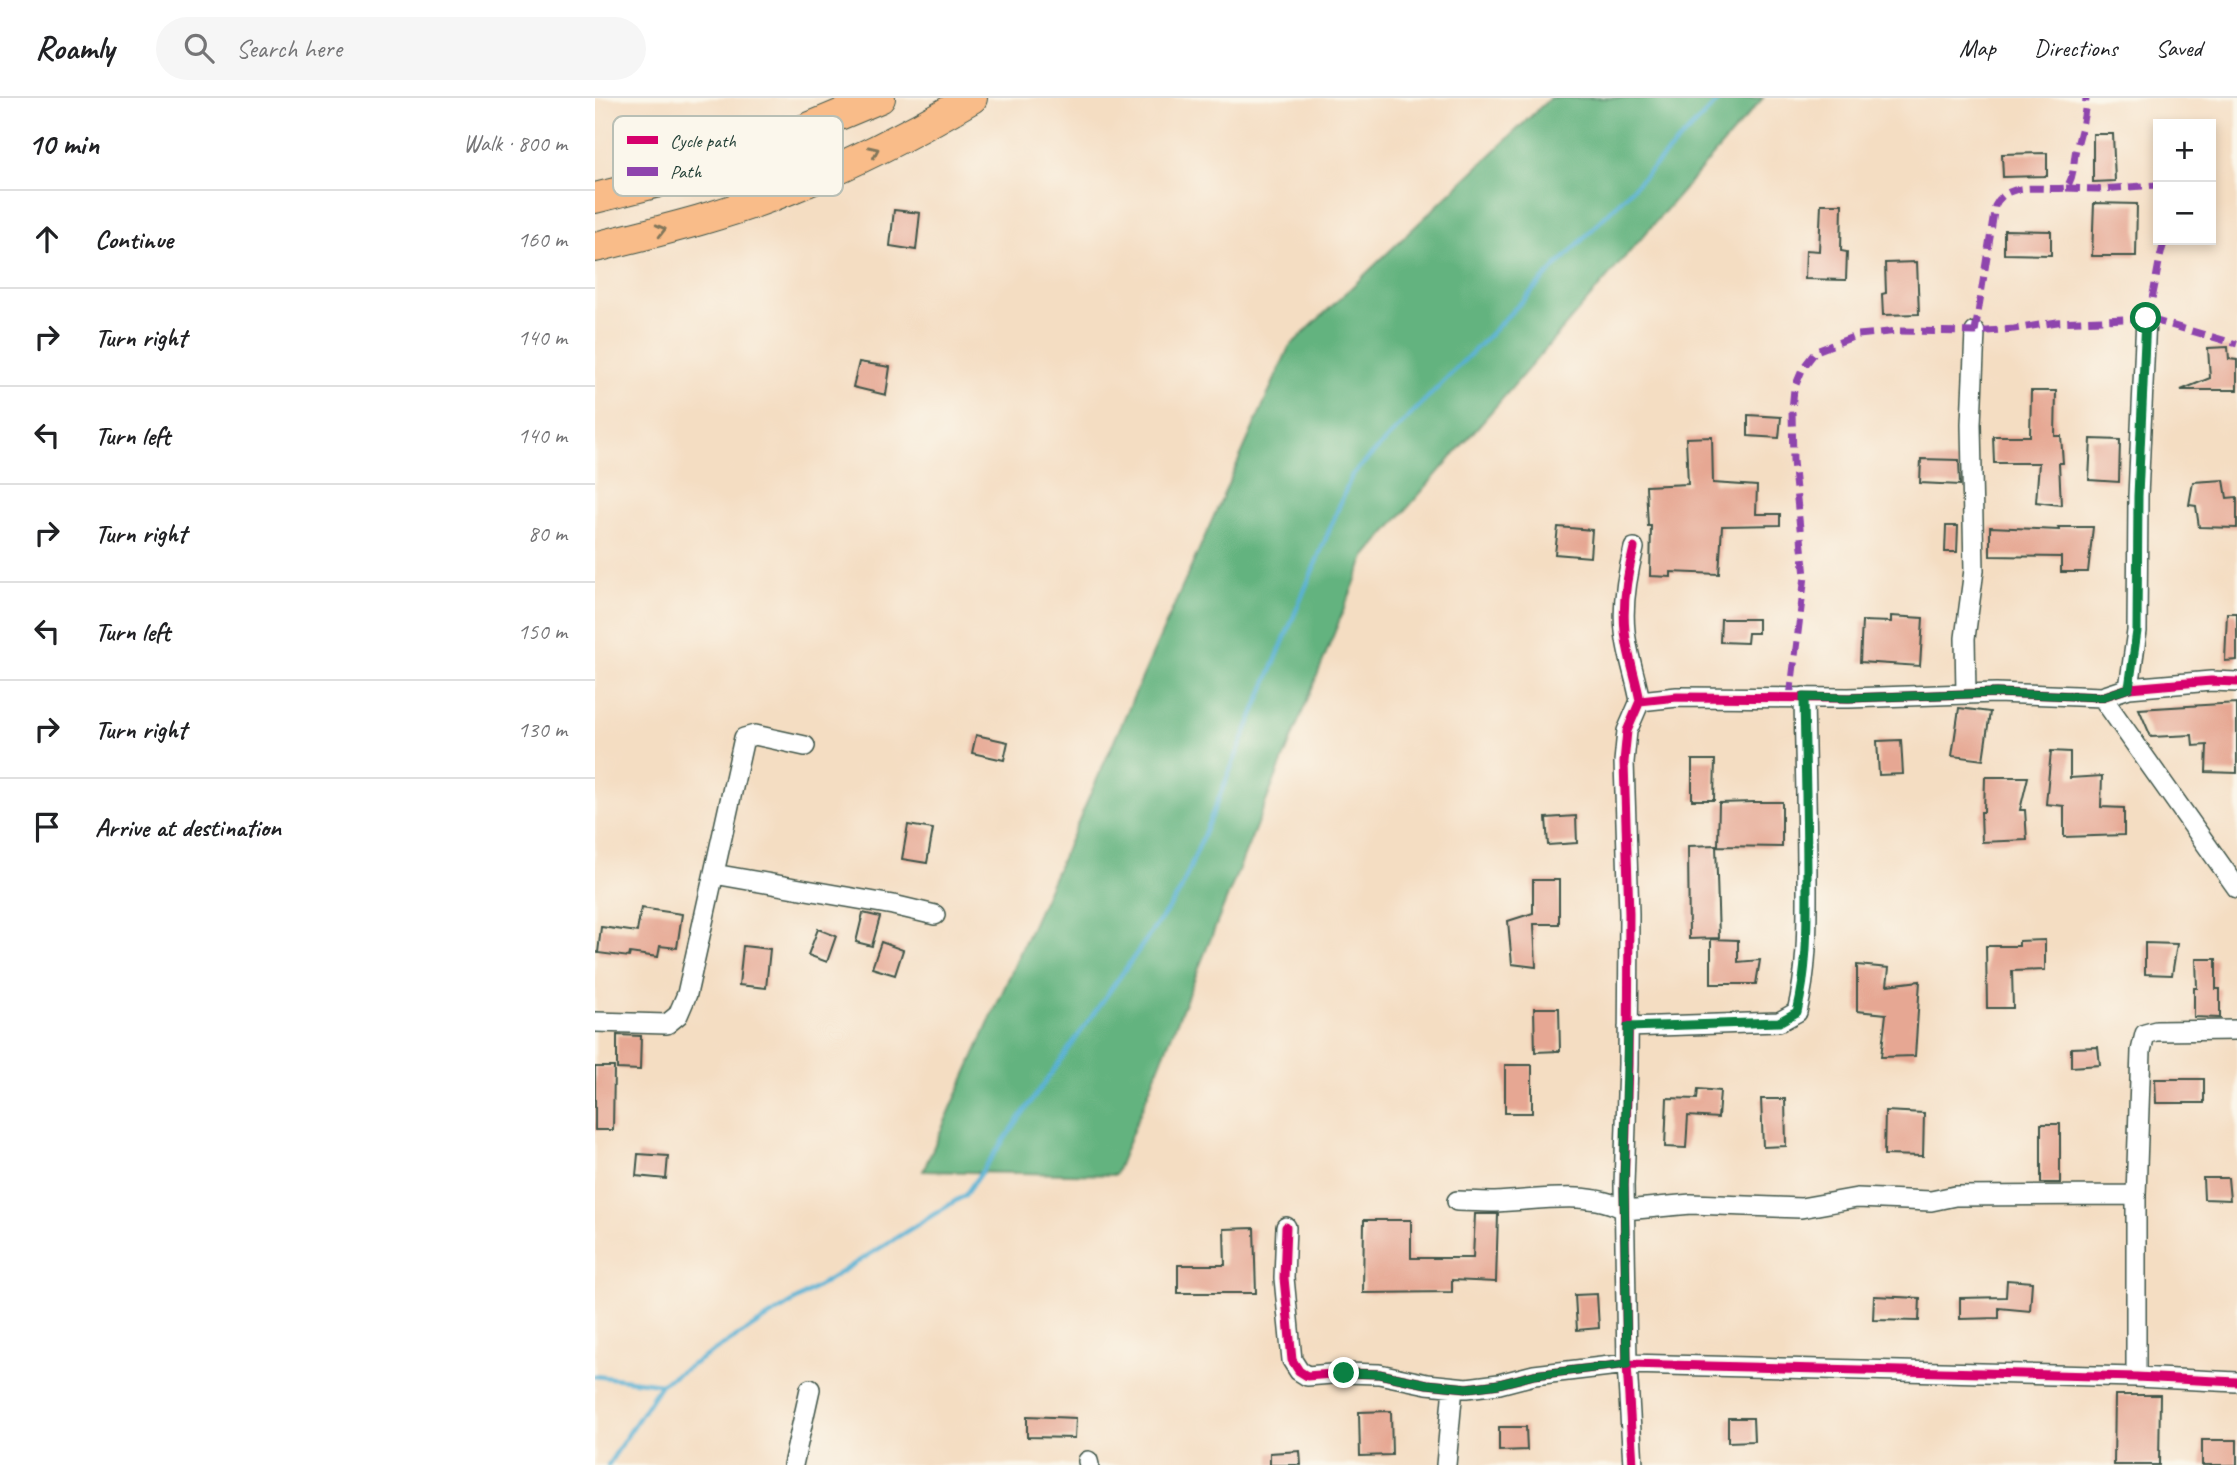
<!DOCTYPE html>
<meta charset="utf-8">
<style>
:root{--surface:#fff;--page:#f6f6f6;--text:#202124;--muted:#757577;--line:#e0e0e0}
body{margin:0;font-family:Caveat,sans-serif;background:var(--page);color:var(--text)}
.controls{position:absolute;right:21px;top:21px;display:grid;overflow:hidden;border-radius:0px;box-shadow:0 4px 10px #0003}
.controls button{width:63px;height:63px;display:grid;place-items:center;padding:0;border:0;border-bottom:2px solid var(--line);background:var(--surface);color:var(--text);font:35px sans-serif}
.stop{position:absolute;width:21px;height:21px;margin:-16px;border:5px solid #0b8043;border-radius:50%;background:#fff}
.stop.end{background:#0b8043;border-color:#fff;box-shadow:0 2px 7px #0008}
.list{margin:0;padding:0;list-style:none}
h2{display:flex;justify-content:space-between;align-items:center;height:91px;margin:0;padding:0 28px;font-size:30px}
h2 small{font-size:23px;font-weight:400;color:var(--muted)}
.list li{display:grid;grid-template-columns:46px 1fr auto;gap:21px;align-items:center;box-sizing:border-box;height:98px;padding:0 28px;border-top:2px solid var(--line)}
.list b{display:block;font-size:26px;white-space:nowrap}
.list em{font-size:23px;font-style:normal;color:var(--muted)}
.icon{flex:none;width:38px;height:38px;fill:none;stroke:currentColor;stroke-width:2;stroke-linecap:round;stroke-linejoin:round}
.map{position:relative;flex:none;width:1642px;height:1367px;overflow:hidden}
header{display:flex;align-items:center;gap:42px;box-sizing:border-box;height:98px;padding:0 35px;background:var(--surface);border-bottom:2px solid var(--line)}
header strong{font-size:33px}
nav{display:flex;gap:38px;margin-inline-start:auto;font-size:24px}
.search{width:490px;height:63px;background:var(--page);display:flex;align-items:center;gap:18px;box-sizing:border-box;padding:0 24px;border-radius:38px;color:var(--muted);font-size:26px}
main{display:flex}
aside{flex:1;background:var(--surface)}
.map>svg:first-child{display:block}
.forest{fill:#63b37f;stroke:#41785a;stroke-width:2}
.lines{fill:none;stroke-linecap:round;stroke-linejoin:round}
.stream{stroke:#56b0d3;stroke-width:4.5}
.building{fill:#e6a793}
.minor-casing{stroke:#3f5549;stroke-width:22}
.highway-casing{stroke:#3f5549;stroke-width:32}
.minor{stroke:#fff;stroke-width:19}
.highway{stroke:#f9bc89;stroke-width:30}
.quiet{stroke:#8e44ad;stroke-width:7;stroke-dasharray:14 7;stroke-linecap:butt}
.cycleway-casing{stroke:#fbf7ec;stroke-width:13}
.cycleway{stroke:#d6006c;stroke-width:9}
.oneway{stroke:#81765a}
.route{stroke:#0b8043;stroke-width:9}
.key{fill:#fbf7ec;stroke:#b9bfb5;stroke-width:2}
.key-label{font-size:19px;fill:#1f3d34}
</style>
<header>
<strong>Roamly</strong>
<div class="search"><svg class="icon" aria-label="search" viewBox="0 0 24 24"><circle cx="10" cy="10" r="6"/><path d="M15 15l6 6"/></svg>Search here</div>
<nav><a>Map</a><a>Directions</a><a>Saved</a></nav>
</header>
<main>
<aside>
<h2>10 min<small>Walk · 800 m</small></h2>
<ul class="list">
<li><svg class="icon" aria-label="ahead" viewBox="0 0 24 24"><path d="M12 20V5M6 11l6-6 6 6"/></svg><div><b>Continue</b></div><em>160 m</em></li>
<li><svg class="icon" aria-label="right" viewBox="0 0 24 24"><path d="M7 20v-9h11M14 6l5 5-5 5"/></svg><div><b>Turn right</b></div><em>140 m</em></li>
<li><svg class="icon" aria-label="left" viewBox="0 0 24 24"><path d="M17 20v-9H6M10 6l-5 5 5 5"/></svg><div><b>Turn left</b></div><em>140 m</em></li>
<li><svg class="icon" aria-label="right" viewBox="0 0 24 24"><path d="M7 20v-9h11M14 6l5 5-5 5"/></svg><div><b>Turn right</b></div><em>80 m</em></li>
<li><svg class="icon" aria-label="left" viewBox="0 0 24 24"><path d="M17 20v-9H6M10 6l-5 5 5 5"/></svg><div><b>Turn left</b></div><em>150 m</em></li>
<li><svg class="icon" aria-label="right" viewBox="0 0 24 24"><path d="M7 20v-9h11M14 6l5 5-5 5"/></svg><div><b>Turn right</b></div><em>130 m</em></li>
<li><svg class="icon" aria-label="arrive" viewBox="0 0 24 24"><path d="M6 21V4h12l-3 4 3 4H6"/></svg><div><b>Arrive at destination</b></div></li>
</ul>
</aside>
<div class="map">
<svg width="1642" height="1367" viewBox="0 0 1642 1367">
<rect width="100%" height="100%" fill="#fbf7ec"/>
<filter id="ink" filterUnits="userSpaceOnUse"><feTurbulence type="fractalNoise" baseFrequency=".0143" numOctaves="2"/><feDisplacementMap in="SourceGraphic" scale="14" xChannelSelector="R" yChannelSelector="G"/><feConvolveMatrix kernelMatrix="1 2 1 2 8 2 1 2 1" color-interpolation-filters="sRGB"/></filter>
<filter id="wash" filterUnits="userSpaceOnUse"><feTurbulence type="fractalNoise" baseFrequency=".00686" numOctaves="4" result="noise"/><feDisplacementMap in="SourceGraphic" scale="28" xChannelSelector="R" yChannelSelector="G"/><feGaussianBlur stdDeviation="1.57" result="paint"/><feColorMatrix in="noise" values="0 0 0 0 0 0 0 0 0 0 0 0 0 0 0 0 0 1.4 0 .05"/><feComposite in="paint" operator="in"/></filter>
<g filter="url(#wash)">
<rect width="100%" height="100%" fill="#f4ddc2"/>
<path class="forest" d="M955,0H1168L770,459L520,1077L328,1073L694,249Z"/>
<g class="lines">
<path class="stream" d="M0,1278L66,1286
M13,1367L66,1286L370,1097L585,794L757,377L1126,0"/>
</g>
<g id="blocks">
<path class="building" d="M1498,36H1518L1520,83L1498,84Z
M1452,55V78L1408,79L1407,56Z
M1499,105L1542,106L1541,158H1497Z
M1226,106H1247L1246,153L1252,154L1251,182L1210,181L1211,152L1224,153Z
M299,112L325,115L321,152L295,148Z
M1409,132L1456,133V157L1409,156Z
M1322,164L1324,216L1288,217L1287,196L1291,195L1290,165Z
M1633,249L1634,261L1642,262V292H1586L1615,280L1613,250Z
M264,264L295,269L291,297L258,289Z
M1436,293H1461L1460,338H1466L1468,365H1464L1466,407L1441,404L1444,365H1399L1398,338H1435Z
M1153,317L1186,319L1184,340L1153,338Z
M1117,339L1118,385L1162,388L1161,416H1185V427L1127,428L1124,476L1076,474V479L1055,478L1056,428H1053L1051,388L1093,386L1091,340Z
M1496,341L1525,342L1524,384L1494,382Z
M1326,361L1364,362L1365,387L1325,385Z
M1629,382L1632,400L1642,399V430L1604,429L1601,408L1594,407L1598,384Z
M1351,428H1363L1362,454H1350Z
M963,429L997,432L995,459L960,456Z
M1395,429L1464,432L1463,429H1498L1493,474H1466V459L1395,458Z
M1632,515H1642V562L1630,563Z
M1296,518L1328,520L1325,568L1265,564L1267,523L1296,524Z
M1126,521H1163V535H1153L1152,545L1125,544Z
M1642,605V675L1611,674L1612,647L1598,648L1597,637L1556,639L1544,611Z
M1364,610L1395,614L1388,662L1357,658Z
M381,637L413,644L409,662L377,655Z
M1306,642L1308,676L1284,677L1282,643Z
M1456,653L1475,654V680L1507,678L1506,709L1529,710V737L1469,739V708L1451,706Z
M1097,662H1120L1119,702H1097Z
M1390,679H1433L1425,712H1430L1432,742L1387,744L1386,714H1389Z
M1159,704H1187V749L1123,748L1124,705Z
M981,718L982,745L953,747L951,720Z
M313,727L338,731L332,765L307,761Z
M1121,747L1124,840L1094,841L1093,748Z
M938,782H964V826H939L941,869L917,866L913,823L938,815Z
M46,810L87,816L82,850L65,848L63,859L35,855L34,859L3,855L6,829L42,834Z
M268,815L285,819L277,848L261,844Z
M223,831L241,838L232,864L213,857Z
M1116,841L1143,842V864L1165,862L1161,886H1116Z
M1450,842V872L1417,873L1418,910H1392L1391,848H1424V843Z
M286,844L308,852L300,877L277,870Z
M1550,845L1582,846L1577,877L1550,876Z
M148,848L175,851L171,890L144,887Z
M1601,861H1621V891H1625V920L1599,919V890H1602Z
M1262,867L1294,870L1292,887L1325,883L1320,958L1286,959L1291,916L1262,913Z
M939,910H964L965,953L940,954Z
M22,937L46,938L45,972L22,971Z
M1503,949L1505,967L1476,969V950Z
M910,967H937V1015H910Z
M0,969H19L18,1032H0Z
M1560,981H1609V1005H1561Z
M1103,991L1125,993L1123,1020L1093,1018L1091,1050L1070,1049L1072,1000L1102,1001Z
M1166,1001H1190L1191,1048L1168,1049Z
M1290,1013L1329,1015L1328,1058L1289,1057Z
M1446,1026H1465V1085H1446Z
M43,1056L73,1058L71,1081L41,1078Z
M1608,1080H1633L1635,1102L1609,1101Z
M880,1116H903L901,1184L857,1182V1194L768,1195L769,1122H816V1160H878Z
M659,1130L661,1195H583V1167H630L629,1131Z
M1412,1182L1437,1184L1435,1213L1404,1210V1220L1365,1221V1200L1411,1199Z
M1002,1196L1004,1230L982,1232L980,1197Z
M1279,1198L1325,1200L1324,1223L1278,1222Z
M1520,1297H1565L1564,1367H1519Z
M796,1313L797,1357L765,1358L764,1314Z
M432,1318L481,1320L480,1340L432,1339Z
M1133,1320H1158L1159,1343L1133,1344Z
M904,1329H931L932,1352L904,1353Z
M1607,1342H1642V1367H1607Z
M705,1353L706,1367H675V1355Z"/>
</g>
</g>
<g filter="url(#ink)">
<use href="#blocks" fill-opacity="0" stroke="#3f5549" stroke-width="2"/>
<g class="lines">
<g class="minor-casing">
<path id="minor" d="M1039,450C1032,477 1027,505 1030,533C1032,556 1041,580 1045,603L1082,599L1254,600L1401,595L1507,599L1534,590L1616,583L1642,584
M1534,590L1542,533L1543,398L1551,220
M1371,596L1370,540L1379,472L1376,326L1380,234
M1507,599L1642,790
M119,776L298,807L340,817
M0,924L72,926L83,917L92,896L149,640L160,637L210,648
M1033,929L1184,924L1202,914C1213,870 1212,826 1212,781C1212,720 1210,660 1209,599
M862,1103C875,1103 888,1104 900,1104C938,1103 996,1091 1030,1112L1096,1106L1206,1110L1262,1100L1336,1103L1360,1098L1541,1097
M691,1129L689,1180L697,1262L704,1273L712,1278L749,1275L784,1276L832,1286L872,1290L904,1286L939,1277L1032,1266L1541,1279L1642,1284
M1541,1279V1097L1546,953L1550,936L1561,933L1642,932
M493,1363L494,1367
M198,1367L215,1291
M851,1367L858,1289
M1038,1367L1032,1266L1029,1087L1033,966L1034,816L1029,664L1032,633L1045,603"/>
</g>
<g class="highway-casing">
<path id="highway" d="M0,100L60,85L165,50L285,0
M0,149C65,133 133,117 195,91C259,65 318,35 377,0"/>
</g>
<use href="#minor" class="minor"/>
<use href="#highway" class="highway"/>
<path class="quiet" d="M1471,90L1504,91L1563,87
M1551,220C1561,195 1561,168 1570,142
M1380,234L1400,108C1412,82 1447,93 1471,90C1480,79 1478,64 1481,51C1486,33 1490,19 1491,0
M1195,599L1210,478L1198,363L1197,312L1199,291L1208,270L1221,253L1263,237L1304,233L1380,234L1419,231L1462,224L1551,220L1642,246"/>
<g class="cycleway-casing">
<path id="cycleway" d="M1039,450C1032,477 1027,505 1030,533C1032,556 1041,580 1045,603L1082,599L1254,600L1401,595L1507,599L1534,590L1616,583L1642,584
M691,1129L689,1180L697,1262L704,1273L712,1278L749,1275L784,1276L832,1286L872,1290L904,1286L939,1277L1032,1266L1541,1279L1642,1284
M1038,1367L1032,1266L1029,1087L1033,966L1034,816L1029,664L1032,633L1045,603"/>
</g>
<use href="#cycleway" class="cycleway"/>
</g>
<defs><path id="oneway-chevron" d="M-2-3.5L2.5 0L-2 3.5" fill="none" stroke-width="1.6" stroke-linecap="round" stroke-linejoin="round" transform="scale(1.75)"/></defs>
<g class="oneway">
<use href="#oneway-chevron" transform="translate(279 53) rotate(-24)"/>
<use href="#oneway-chevron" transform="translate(66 132) rotate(-14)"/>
</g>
</g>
<g class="lines" filter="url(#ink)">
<path class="route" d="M749,1275L784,1276L832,1286L873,1290L904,1286L939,1277L1032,1266L1029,1087L1033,929L1184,924L1202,914C1213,870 1212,826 1212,781C1212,720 1210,660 1209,599L1254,600L1401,595L1507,599L1534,590L1542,533L1543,398L1551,220"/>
</g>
<rect x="18" y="18" width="230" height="80" rx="10" class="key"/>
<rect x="32" y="38" width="31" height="8" fill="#d6006c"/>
<rect x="32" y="69" width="31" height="9" fill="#8e44ad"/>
<g class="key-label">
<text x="75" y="49">Cycle path</text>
<text x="75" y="80">Path</text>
</g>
</svg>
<div class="controls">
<button>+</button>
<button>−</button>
</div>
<div class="stop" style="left:1551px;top:220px"></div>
<div class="stop end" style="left:749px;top:1275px"></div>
</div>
</main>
